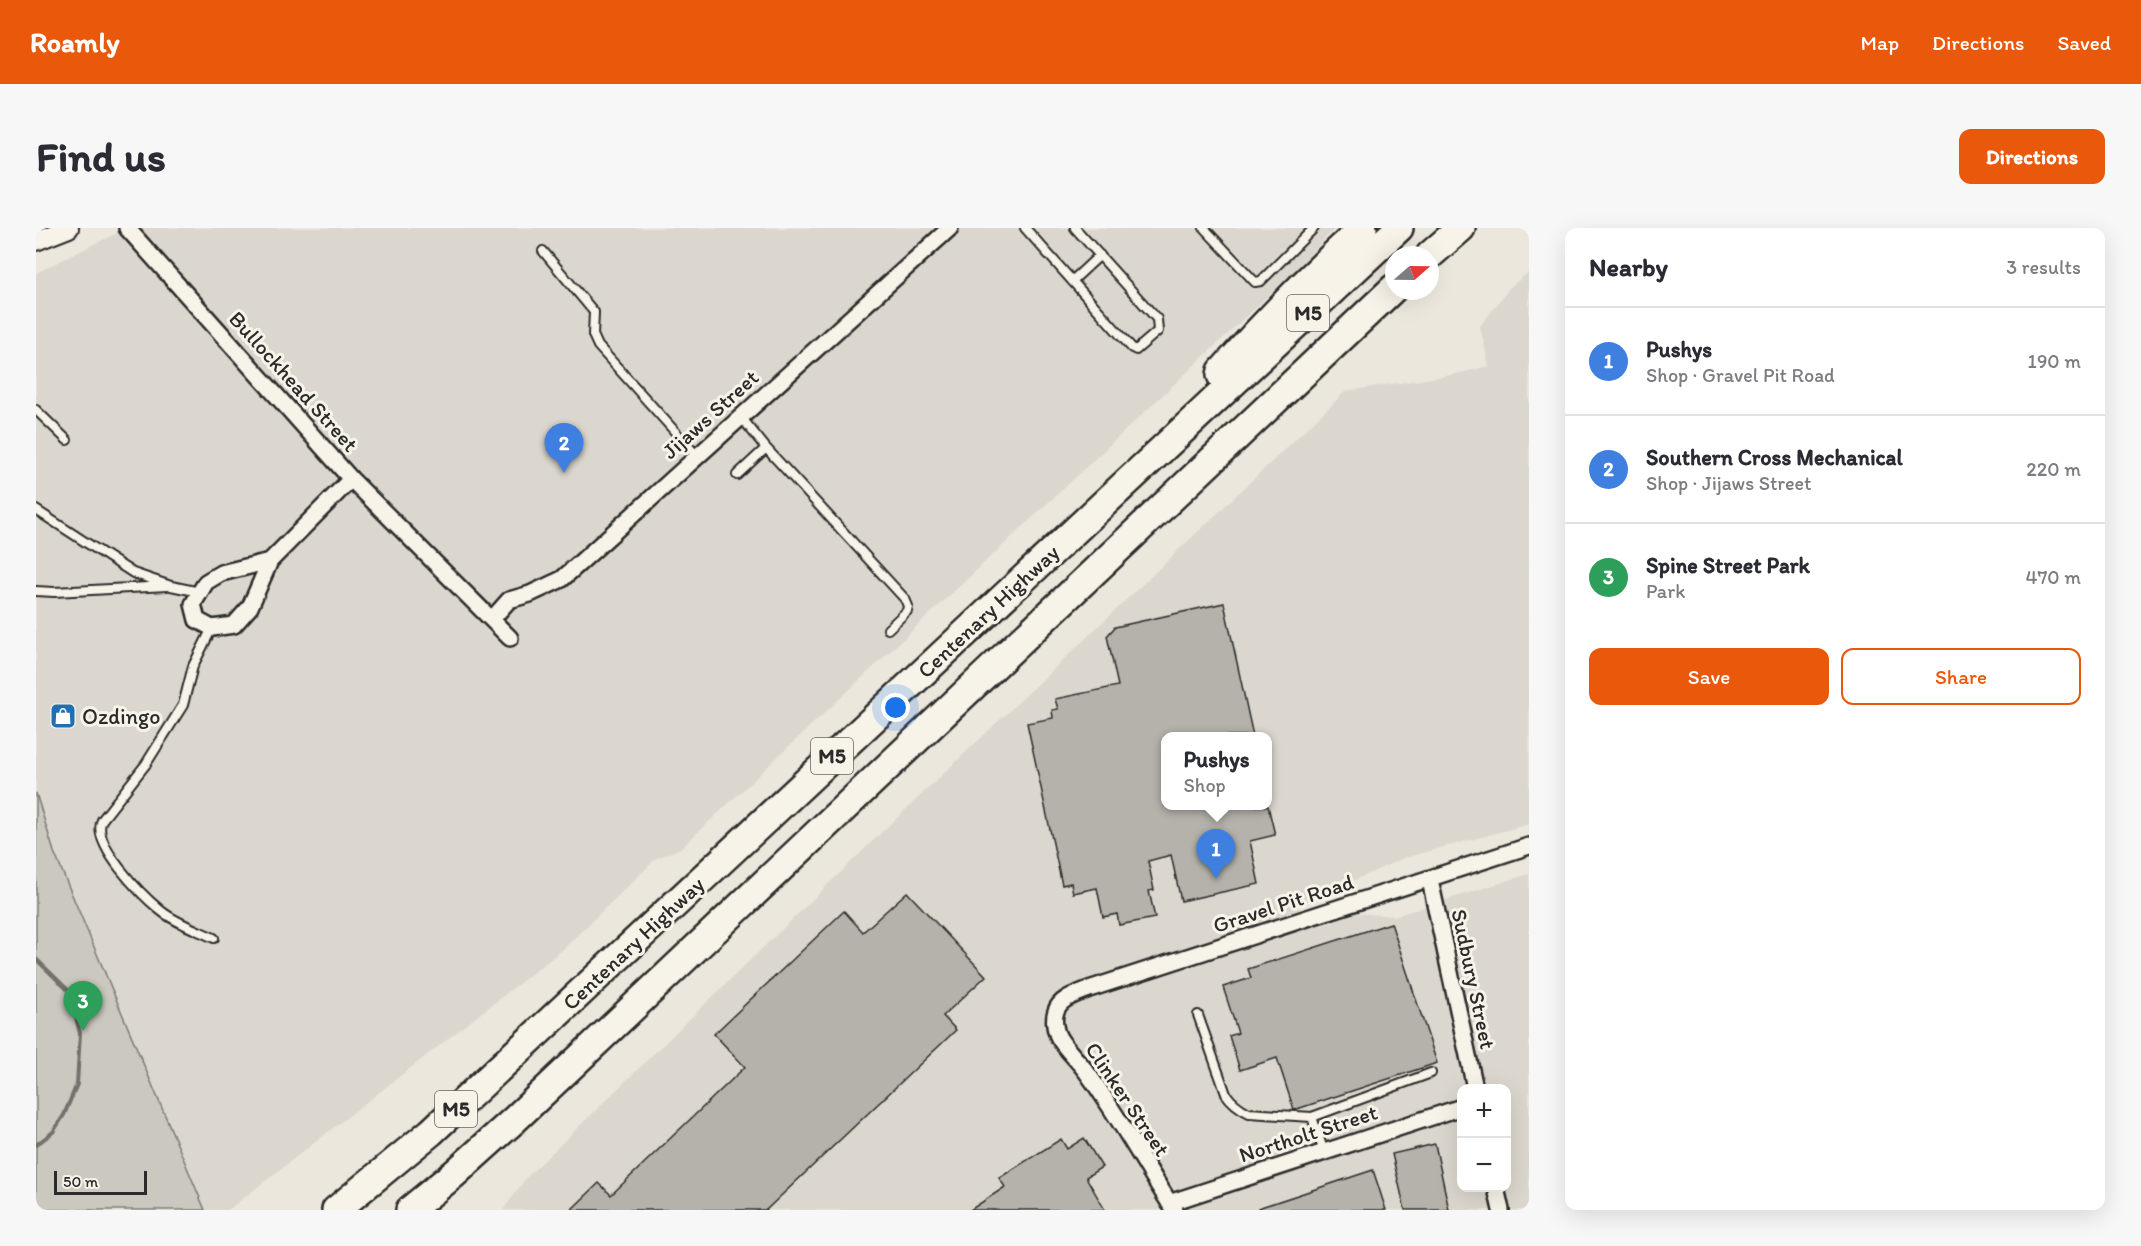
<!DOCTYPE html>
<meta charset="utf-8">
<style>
:root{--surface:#fff;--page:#f7f7f7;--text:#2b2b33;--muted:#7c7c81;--line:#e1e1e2;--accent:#ea580c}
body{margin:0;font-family:Itim,sans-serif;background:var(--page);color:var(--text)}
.controls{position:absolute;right:18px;bottom:18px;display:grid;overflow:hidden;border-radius:12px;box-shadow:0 6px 24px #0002}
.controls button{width:54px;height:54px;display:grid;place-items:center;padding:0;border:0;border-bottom:2px solid var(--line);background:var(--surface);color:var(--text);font:30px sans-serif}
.compass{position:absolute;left:1349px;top:18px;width:54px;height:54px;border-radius:50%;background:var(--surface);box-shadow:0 6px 24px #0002;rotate:70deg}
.scale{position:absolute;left:18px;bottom:15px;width:93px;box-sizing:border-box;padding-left:6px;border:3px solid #2b2b2b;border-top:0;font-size:16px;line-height:21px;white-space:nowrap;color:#2b2b2b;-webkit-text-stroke:4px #f7f3e8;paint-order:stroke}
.you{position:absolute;left:860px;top:480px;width:21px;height:21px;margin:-15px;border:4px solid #fff;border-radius:50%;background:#1a73e8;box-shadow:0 0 0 9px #1a73e833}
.badge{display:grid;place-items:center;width:39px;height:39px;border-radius:50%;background:var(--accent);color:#fff;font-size:20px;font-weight:700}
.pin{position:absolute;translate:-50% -50px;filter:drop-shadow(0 2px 3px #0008)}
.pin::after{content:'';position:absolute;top:32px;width:21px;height:18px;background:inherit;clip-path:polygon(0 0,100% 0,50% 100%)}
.popup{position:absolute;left:1125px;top:504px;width:111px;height:78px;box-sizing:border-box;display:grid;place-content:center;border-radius:12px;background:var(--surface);filter:drop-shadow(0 2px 4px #0005);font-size:20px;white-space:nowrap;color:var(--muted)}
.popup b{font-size:22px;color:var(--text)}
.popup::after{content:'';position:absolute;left:50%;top:100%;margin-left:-12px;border:12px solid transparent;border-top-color:var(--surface)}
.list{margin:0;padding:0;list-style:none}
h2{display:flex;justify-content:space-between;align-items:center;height:78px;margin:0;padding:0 24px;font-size:26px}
h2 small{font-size:20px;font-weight:400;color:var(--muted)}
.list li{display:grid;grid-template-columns:39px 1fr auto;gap:18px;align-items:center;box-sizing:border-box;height:108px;padding:0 24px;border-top:2px solid var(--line)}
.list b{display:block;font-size:22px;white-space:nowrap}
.list p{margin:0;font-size:20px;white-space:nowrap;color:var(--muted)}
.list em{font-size:20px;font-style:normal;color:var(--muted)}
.actions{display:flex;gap:12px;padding:18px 24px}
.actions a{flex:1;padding:14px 0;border:2px solid var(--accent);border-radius:12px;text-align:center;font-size:21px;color:var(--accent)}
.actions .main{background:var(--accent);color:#fff}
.map{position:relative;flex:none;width:1493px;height:982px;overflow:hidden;border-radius:12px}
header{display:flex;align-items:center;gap:36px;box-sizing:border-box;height:84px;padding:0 30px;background:var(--accent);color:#fff}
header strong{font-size:28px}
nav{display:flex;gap:33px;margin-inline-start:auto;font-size:21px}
.intro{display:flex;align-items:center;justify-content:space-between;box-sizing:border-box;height:144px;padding:0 36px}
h1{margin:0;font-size:42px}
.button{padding:15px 27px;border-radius:12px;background:var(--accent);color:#fff;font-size:21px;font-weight:700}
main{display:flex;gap:36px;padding:0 36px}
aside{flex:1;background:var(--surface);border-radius:12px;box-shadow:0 6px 24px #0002}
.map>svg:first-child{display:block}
.built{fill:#dbd7ce;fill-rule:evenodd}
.green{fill:#cbc8bf;stroke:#7b7a75;stroke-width:1.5}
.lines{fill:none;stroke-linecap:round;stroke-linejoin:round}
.stream{stroke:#72716c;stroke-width:4}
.building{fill:#b5b2ab;stroke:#2b2b2b;stroke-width:1.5}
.service-casing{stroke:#2b2b2b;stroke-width:12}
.minor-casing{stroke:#2b2b2b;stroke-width:20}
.tertiary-casing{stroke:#2b2b2b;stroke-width:22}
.motorway-casing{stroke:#2b2b2b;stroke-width:32}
.service{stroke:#f7f3e8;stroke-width:8}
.minor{stroke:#f7f3e8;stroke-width:15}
.tertiary{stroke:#f7f3e8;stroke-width:18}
.motorway{stroke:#f7f3e8;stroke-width:27}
.labels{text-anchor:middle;stroke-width:6;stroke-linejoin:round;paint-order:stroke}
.shield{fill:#f7f3e8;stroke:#686764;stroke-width:1.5}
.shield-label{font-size:21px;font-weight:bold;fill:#2b2b2b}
.street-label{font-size:22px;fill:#2b2b2b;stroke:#f7f3e8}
.poi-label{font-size:22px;fill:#2b2b2b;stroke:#f7f3e8;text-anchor:start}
</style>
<header>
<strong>Roamly</strong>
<nav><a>Map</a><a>Directions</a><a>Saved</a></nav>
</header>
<div class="intro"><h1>Find us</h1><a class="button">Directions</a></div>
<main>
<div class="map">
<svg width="1493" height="982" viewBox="0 0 1493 982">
<rect width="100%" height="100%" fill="#ebe7dd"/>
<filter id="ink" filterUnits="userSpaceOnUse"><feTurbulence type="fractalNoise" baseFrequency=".0167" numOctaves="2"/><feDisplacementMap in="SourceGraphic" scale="12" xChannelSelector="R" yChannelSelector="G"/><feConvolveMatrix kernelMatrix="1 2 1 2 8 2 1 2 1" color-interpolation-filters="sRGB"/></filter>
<g filter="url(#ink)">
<path class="built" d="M91,0H1299L1263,39L645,620L621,630L526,722L192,982H169L18,624L0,565V45Z
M1493,44V596L1368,630L1256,680L1359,688L1493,646V982H467L490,950L846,604L1310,163L1416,147L1453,138L1444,98L1474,59ZM1129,508H1231V578H1129ZM1426,860H1470V960H1426Z"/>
<path class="green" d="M0,565L18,624L169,982H0Z"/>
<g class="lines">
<path class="stream" d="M0,731L33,763L44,805L41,856L28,887L17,904L0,917"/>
</g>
<path class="building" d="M1188,375L1217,508H1129V578H1232L1239,607L1214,613L1223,656L1145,673L1135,627L1112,633L1118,662L1113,663L1119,690L1083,697L1081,686L1067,689L1061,660L1037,665L1035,655L1026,657L991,495L1017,490L1016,482L1022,481L1019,471L1082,458L1071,408L1079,399Z
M871,664L950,748L907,788L920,802L730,982H535L563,955L575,967L709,839L678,806L808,683L827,704Z
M1355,695L1401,835L1258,882L1241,830L1204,842L1193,808L1202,805L1187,759L1215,750L1212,741Z
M1048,910L1066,939L1050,949L1069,982H934L969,959L963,950L1025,911L1031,921Z
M1399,916L1413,982H1369L1356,926Z
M1337,942L1350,982H1223L1222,980Z"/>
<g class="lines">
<g class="service-casing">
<path id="service" d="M989,0L1096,120L1100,122L1122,103L1121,91L1039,0
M1168,0L1219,54L1225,53L1278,0
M507,23L558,84L557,107L562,118L661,228
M1036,53L1064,27
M0,182L31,212
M730,220L869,371L872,378L871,383L852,401
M701,247L730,220L705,189
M0,282L97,345L135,358L164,364
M0,363L18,364L131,358
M176,400L157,438L147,477L110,536L66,592C54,616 107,668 124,682C138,694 161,702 178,710
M1162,787L1190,866C1196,875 1203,880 1213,885L1276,889L1395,845
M1276,889L1288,924"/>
</g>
<g class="minor-casing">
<path id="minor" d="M91,0L315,251L474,410
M234,333L185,345L170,354L157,376L161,392L176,400L198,397L214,379L234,333L315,251
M456,391L473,372L494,366L526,351L914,0
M1394,652L1439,860
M1460,960L1465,982
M1133,975L1426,879
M1138,982C1109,937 1083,889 1052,846C1043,833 1031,823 1023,810C1019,803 1017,791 1020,783C1024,770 1041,766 1053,761L1493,618"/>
</g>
<g class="tertiary-casing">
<path id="tertiary" d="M0,13L33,0"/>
</g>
<g class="motorway-casing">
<path id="motorway" d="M1394,27L1425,0
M1185,147L1186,143C1230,93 1277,45 1327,0
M300,982L395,904L1363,0
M374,982L418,946L477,893L1358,60"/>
</g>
<use href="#service" class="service"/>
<use href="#minor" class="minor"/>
<use href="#tertiary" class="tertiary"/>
<use href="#motorway" class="motorway"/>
</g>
</g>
<defs>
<g id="shop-square" transform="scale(1.35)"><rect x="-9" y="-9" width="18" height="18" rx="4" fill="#1f6fb2" stroke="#f7f3e8"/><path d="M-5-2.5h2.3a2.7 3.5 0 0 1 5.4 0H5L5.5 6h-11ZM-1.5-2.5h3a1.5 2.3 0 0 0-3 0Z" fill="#fff"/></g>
</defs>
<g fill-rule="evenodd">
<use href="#shop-square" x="27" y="488"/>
</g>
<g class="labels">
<g class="shield">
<rect x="1251" y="67" width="42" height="36" rx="4.5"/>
<rect x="775" y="510" width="42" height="36" rx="4.5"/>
<rect x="399" y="863" width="42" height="36" rx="4.5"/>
</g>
<g class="shield-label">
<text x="1272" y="92">M5</text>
<text x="796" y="535">M5</text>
<text x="420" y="888">M5</text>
</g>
<g class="street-label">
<text transform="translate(258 153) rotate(48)" y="8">Bullockhead Street</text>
<text transform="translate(674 186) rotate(-42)" y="8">Jijaws Street</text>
<text transform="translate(952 383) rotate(-43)" y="8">Centenary Highway</text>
<text transform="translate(1247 675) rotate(-18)" y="8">Gravel Pit Road</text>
<text transform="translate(597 715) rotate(-43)" y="8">Centenary Highway</text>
<text transform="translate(1438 751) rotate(78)" y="8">Sudbury Street</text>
<text transform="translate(1092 871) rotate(56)" y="8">Clinker Street</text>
<text transform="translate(1272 905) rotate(-18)" y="8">Northolt Street</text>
</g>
<g class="poi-label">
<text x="46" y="496">Ozdingo</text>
</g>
</g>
</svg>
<div class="controls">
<button>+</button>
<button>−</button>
</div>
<svg class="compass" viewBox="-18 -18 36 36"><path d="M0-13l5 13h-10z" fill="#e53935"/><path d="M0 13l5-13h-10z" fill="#7c7c81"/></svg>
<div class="scale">50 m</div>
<div class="you"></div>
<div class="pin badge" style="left:1180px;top:651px;background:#3f7fe0">1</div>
<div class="popup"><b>Pushys</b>Shop</div>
<div class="pin badge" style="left:528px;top:245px;background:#3f7fe0">2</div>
<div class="pin badge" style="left:47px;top:803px;background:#2e9e5b">3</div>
</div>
<aside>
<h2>Nearby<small>3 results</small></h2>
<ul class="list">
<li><span class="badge" style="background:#3f7fe0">1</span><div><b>Pushys</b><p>Shop · Gravel Pit Road</p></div><em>190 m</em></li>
<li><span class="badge" style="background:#3f7fe0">2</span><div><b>Southern Cross Mechanical</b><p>Shop · Jijaws Street</p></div><em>220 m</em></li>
<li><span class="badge" style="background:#2e9e5b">3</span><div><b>Spine Street Park</b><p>Park</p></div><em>470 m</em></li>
</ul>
<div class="actions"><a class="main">Save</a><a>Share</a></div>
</aside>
</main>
